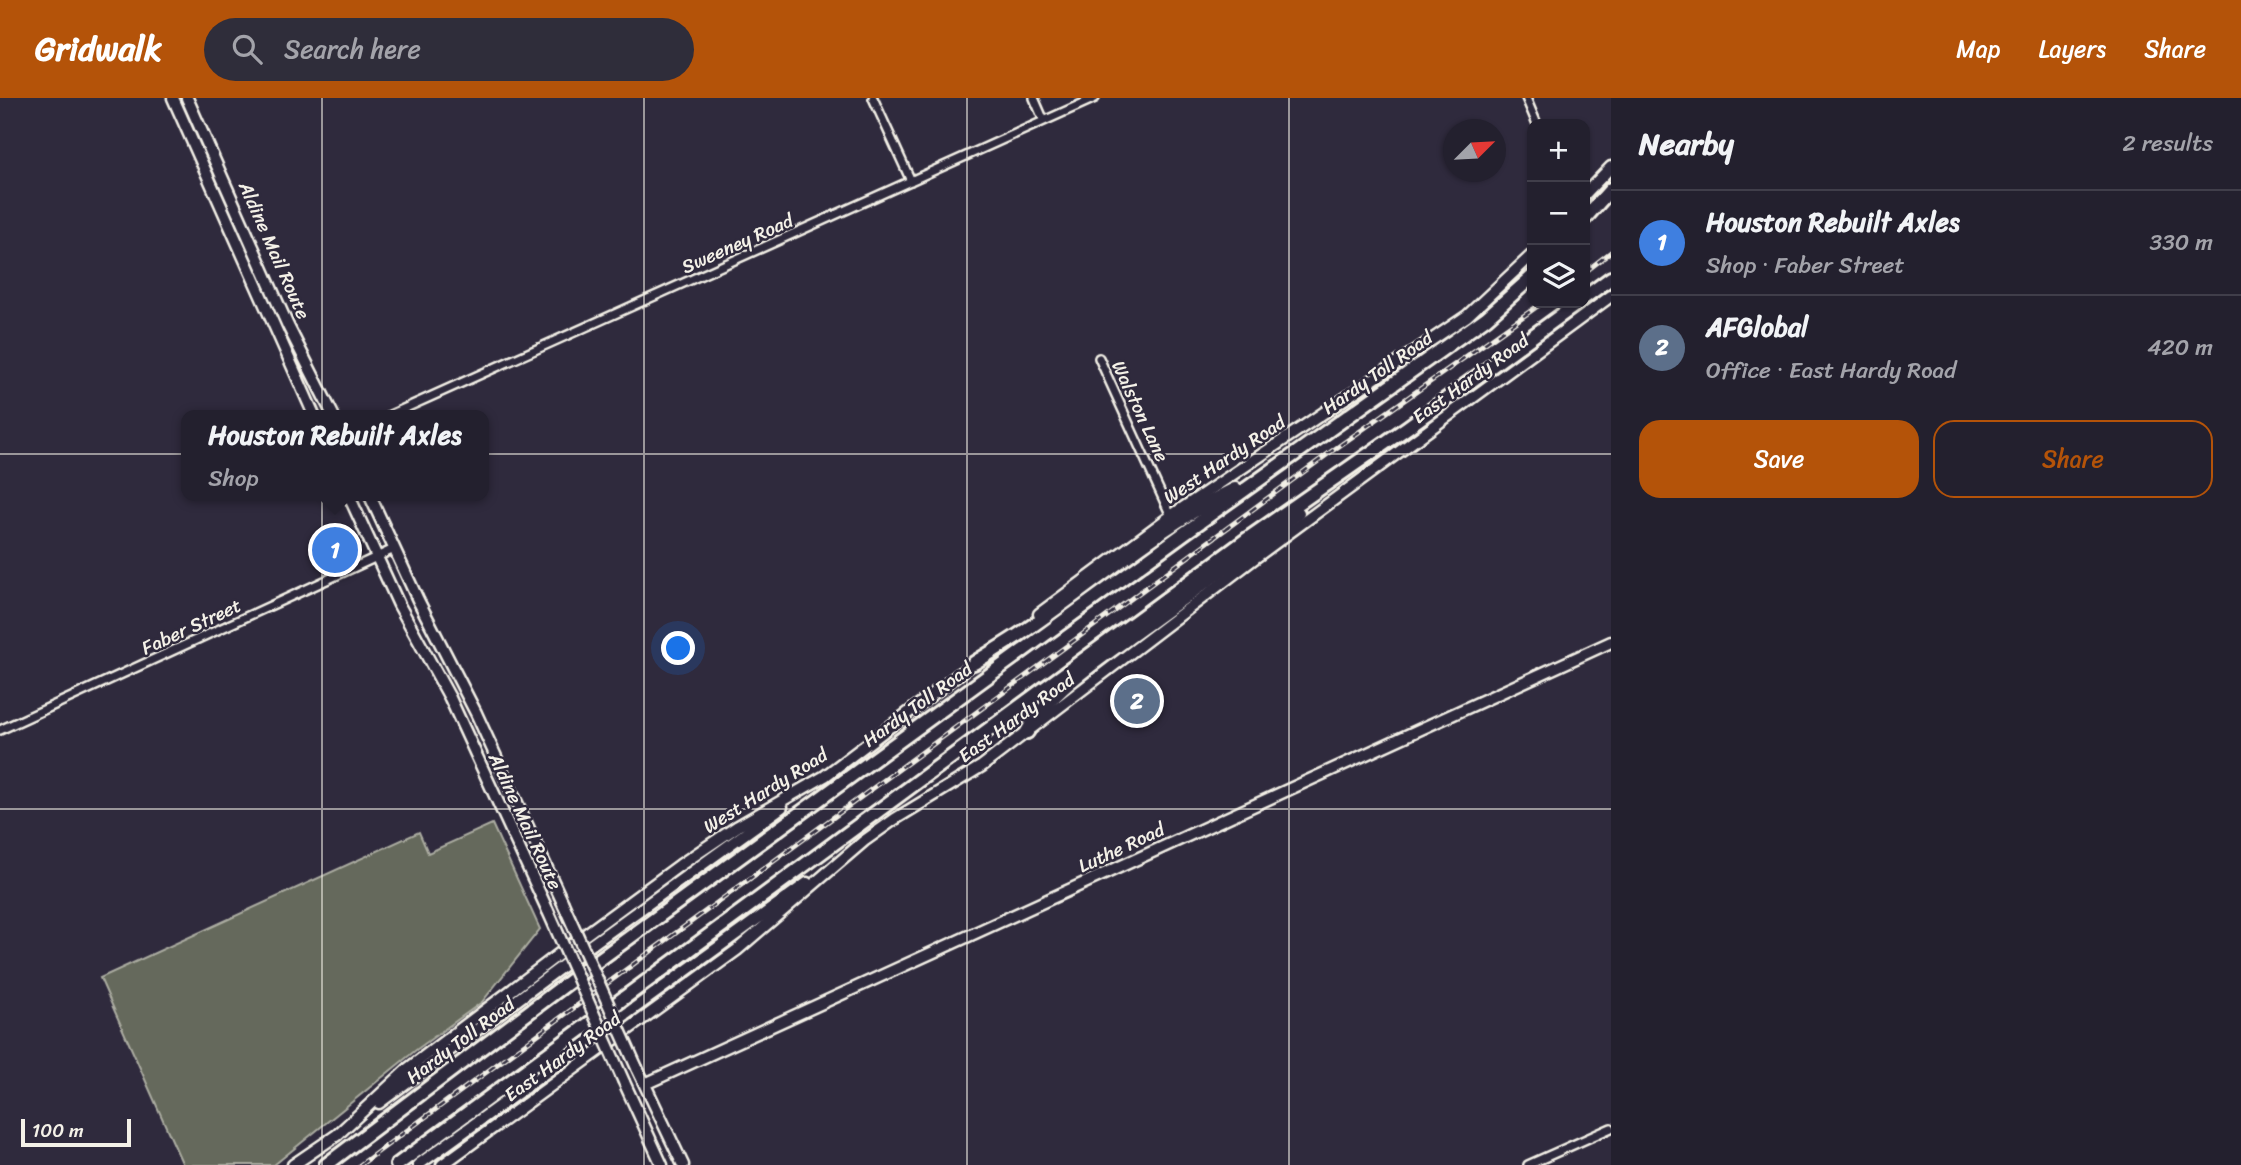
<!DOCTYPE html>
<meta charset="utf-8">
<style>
:root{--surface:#23202e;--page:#2f2d3a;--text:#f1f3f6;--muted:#a3a3aa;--line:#403e4a;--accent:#b45309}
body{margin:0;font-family:Sriracha,sans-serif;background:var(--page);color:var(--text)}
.controls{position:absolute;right:21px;top:21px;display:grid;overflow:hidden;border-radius:14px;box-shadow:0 2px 5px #0004}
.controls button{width:63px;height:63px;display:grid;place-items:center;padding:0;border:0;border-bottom:2px solid var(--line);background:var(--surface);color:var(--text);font:35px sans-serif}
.compass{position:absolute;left:1443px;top:21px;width:63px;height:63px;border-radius:50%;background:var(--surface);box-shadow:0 2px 5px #0004;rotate:66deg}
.scale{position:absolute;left:21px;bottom:18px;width:110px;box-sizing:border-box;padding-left:7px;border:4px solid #f4f1e8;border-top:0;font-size:19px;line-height:24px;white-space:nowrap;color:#f4f1e8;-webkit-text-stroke:5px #2f2a3d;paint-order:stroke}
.you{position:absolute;left:679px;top:551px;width:24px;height:24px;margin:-18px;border:5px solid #fff;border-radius:50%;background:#1a73e8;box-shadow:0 0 0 10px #1a73e833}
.badge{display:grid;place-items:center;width:46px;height:46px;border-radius:50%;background:var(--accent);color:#fff;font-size:23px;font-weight:700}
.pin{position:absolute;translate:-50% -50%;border:4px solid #fff;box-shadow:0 2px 7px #0006}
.popup{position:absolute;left:181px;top:312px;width:308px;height:91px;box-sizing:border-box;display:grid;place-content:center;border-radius:14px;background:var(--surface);filter:drop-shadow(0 2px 5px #0005);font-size:23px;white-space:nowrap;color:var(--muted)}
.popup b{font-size:26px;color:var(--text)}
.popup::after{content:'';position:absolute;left:50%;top:100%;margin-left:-14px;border:14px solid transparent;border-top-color:var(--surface)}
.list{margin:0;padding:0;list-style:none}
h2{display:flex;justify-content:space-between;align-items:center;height:91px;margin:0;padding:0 28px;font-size:30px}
h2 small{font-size:23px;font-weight:400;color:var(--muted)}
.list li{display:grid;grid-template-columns:46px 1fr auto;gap:21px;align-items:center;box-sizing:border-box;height:105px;padding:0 28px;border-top:2px solid var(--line)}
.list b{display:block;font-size:26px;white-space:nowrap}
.list p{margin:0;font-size:23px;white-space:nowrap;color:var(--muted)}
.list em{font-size:23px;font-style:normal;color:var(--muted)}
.actions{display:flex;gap:14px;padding:21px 28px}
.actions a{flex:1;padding:16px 0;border:2px solid var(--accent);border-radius:21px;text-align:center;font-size:24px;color:var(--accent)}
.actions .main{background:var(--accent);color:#fff}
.icon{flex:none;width:38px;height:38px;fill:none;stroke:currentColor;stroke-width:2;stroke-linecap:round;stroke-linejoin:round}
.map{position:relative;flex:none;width:1611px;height:1067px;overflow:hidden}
header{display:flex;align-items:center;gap:42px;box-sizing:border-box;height:98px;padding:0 35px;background:var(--accent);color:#fff}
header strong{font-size:33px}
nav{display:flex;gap:38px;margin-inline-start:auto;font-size:24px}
.search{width:490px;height:63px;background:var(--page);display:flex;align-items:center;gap:18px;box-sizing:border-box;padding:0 24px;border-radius:38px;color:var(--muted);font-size:26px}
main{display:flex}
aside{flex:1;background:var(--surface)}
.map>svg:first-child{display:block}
.green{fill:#65695b;stroke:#acada2;stroke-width:2}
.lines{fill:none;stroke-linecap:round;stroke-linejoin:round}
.street-casing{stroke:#f4f1e8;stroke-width:12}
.secondary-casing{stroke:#f4f1e8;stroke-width:15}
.highway-casing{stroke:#f4f1e8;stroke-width:18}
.street{stroke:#2f2a3d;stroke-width:7}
.secondary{stroke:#2f2a3d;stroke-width:10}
.highway{stroke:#2f2a3d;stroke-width:12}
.rail-casing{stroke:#f4f1e8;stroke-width:5}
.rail{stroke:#2f2a3d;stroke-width:2.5;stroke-dasharray:8;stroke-linecap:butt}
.secondary-bridge-casing{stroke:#f4f1e8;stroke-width:15;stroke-linecap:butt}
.secondary-bridge{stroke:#2f2a3d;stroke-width:10}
.grid{fill:none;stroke:#f4f1e8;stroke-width:2;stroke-opacity:0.55}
.labels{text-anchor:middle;stroke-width:5;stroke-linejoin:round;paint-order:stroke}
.street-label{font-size:19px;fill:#f4f1e8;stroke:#2f2a3d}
</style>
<header>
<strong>Gridwalk</strong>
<div class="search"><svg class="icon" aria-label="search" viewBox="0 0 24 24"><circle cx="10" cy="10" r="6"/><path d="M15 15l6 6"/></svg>Search here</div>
<nav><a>Map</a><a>Layers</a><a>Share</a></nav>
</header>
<main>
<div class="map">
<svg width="1611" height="1067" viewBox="0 0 1611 1067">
<rect width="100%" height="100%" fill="#2f2a3d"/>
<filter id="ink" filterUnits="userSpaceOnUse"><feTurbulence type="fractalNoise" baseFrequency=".0143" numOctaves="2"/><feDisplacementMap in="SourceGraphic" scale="14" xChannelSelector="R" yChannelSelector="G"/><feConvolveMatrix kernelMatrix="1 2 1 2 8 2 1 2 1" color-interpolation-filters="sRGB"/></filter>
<g filter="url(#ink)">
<path class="green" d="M492,726L540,831L482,904L416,952L274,1067H183L100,880L419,734L428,755Z"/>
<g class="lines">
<g class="street-casing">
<path id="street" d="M873,0L911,83
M1034,0L1044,23
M1526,0L1537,26
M1099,260L1171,418
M390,317L1095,0
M0,632L394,451
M1528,1067L1611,1030"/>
</g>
<g class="secondary-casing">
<path id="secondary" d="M173,0L314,317
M187,0L288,228L333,317
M1585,96L1611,69
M349,398L399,507L450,600L548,813
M370,398L418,502L476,615L562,803
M1039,516L1171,418L1467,218L1532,157
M637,970L683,1067
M624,984L662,1067
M645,986L1611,544
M379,1005L584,852L782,709
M293,1067L337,1037L409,970L563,853L680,767L738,728L825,678L979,561
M418,1067L807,785
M442,1067L737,852L864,743L895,721L982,668L1256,459L1611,198"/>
</g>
<g class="highway-casing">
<path id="highway" d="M1585,120L1611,91
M1585,199L1611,180
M974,565C993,553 1012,542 1029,530C1098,483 1160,427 1235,391
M1027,634C1050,592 1104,558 1142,530C1194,492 1247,455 1298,415
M326,1067L574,880L1183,436L1486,220L1532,179
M397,1067L1246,442L1408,329L1578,205"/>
</g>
<use href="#street" class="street"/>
<use href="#secondary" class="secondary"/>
<use href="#highway" class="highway"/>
<g class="rail-casing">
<path id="rail" d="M1585,174L1611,154
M360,1067L1332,353L1542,205"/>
</g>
<use href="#rail" class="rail"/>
<g class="secondary-bridge-casing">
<path id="secondary-bridge" d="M562,803L637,970
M548,813L624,984"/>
</g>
<use href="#secondary-bridge" class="secondary-bridge"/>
</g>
</g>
<path class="grid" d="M322,0V1067M644,0V1067M967,0V1067M1289,0V1067M0,356H1611M0,711H1611"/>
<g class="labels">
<g class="street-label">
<text transform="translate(737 145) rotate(-24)" y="7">Sweeney Road</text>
<text transform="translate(275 152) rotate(66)" y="7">Aldine Mail Route</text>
<text transform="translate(1377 274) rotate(-35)" y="7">Hardy Toll Road</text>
<text transform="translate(1470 280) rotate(-36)" y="7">East Hardy Road</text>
<text transform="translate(1141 313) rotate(65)" y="7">Walston Lane</text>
<text transform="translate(1224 361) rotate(-34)" y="7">West Hardy Road</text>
<text transform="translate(191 528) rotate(-25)" y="7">Faber Street</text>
<text transform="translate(917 606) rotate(-36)" y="7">Hardy Toll Road</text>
<text transform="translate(1016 619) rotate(-36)" y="7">East Hardy Road</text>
<text transform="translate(765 692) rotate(-32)" y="7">West Hardy Road</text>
<text transform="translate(526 723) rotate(65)" y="7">Aldine Mail Route</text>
<text transform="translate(1121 749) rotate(-25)" y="7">Luthe Road</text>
<text transform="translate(460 942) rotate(-37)" y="7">Hardy Toll Road</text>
<text transform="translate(562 958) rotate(-36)" y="7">East Hardy Road</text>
</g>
</g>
</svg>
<div class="controls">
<button>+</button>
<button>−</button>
<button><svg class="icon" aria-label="layers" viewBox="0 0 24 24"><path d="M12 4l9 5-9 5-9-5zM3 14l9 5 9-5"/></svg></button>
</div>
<svg class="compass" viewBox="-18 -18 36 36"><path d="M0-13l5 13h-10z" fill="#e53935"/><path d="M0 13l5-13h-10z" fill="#a3a3aa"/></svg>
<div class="scale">100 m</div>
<div class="you"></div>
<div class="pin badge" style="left:335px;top:452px;background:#3f7fe0">1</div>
<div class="popup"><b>Houston Rebuilt Axles</b>Shop</div>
<div class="pin badge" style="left:1137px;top:603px;background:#5c6f8a">2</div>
</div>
<aside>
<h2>Nearby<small>2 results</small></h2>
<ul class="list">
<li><span class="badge" style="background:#3f7fe0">1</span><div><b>Houston Rebuilt Axles</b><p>Shop · Faber Street</p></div><em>330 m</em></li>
<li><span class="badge" style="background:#5c6f8a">2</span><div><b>AFGlobal</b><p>Office · East Hardy Road</p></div><em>420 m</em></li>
</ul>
<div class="actions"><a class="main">Save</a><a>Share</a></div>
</aside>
</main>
